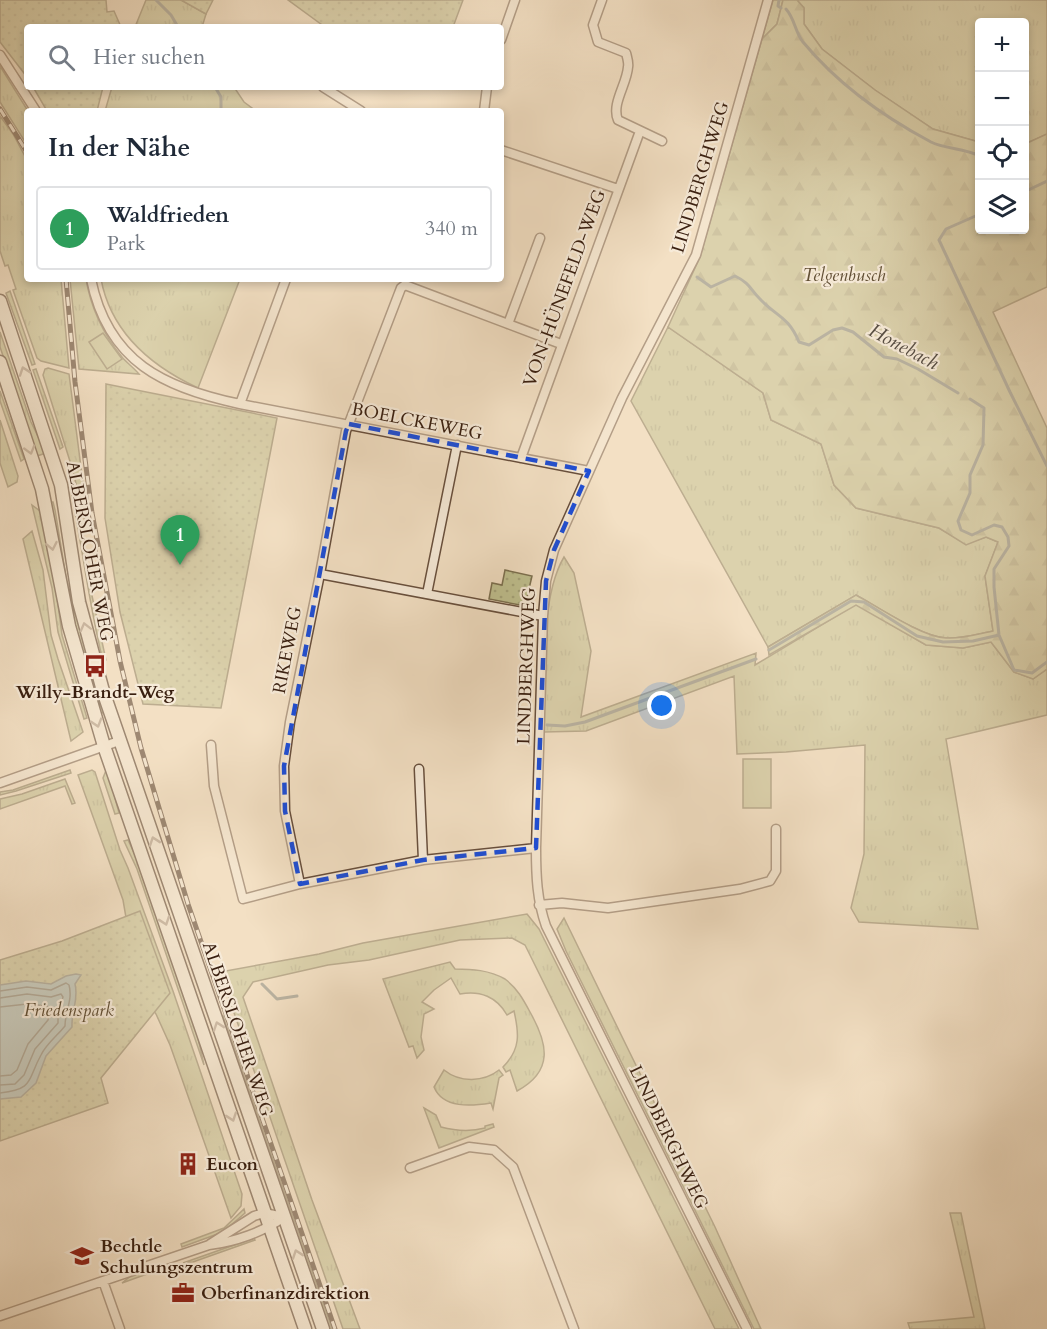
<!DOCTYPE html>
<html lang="de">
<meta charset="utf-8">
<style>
:root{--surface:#fff;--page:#f6f6f7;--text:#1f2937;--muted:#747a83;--line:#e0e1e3;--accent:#8f2418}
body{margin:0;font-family:Cardo,serif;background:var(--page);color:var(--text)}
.controls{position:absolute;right:18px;top:18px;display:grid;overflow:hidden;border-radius:6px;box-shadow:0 3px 9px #0003}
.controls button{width:54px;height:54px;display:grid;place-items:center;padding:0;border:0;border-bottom:2px solid var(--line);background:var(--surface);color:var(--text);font:30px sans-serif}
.you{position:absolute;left:662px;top:706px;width:21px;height:21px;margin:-15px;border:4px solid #fff;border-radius:50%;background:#1a73e8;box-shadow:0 0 0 9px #1a73e833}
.badge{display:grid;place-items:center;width:39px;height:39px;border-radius:50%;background:var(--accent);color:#fff;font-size:20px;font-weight:700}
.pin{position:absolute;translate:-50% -50px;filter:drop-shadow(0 2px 3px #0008)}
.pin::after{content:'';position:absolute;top:32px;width:21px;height:18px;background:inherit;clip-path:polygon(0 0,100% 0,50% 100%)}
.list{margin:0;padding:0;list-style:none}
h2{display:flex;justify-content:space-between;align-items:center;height:78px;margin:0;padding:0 24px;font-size:26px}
h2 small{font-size:20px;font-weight:400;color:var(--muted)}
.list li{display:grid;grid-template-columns:39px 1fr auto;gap:18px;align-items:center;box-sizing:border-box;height:84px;margin:0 12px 12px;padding:0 12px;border:2px solid var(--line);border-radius:6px}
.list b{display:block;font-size:22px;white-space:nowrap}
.list p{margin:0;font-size:20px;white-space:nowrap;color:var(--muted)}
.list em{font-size:20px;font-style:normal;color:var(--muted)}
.icon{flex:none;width:33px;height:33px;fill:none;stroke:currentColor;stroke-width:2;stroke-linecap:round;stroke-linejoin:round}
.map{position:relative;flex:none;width:1047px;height:1329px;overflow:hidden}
.search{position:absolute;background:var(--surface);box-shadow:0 3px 9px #0003;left:24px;top:24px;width:480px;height:66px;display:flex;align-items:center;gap:15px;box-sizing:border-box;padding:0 21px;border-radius:6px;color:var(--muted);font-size:22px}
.panel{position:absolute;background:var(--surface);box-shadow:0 3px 9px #0003;left:24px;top:108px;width:480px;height:174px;border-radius:6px}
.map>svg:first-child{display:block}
.grass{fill:url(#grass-tufts);stroke:#7c7050;stroke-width:1.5}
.forest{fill:url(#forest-firs);stroke:#7c7050;stroke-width:1.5}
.park{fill:url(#park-dots);stroke:#7c7050;stroke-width:1.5}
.pitch{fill:#c0c190;stroke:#7c7050;stroke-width:1.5}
.water{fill:#9ebbbd;stroke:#767d78;stroke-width:1.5}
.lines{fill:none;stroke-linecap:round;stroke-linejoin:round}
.shore{stroke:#6c6d66;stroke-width:1.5}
.stream{stroke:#767d78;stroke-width:3}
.street-casing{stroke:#684f3d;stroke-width:11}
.secondary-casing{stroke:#391f10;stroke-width:15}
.street{stroke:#f7ebd9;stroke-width:8}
.secondary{stroke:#f7ebd9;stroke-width:12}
.rail-casing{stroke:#391f10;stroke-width:5}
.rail{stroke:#f7ebd9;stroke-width:3;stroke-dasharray:9;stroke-linecap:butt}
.oneway{stroke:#a28f7f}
.marked{fill:none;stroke:#1d4ed8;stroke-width:4.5;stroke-dasharray:12 8;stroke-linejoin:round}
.labels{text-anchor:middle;stroke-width:4.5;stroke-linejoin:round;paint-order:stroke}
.street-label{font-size:18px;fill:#391f10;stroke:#f7ebd9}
.park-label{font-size:18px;font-style:italic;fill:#625036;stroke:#f7ebd9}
.poi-label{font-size:18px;font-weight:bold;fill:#391f10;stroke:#f7ebd9;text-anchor:start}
.water-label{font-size:20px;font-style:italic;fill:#574e44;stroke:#f7ebd9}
</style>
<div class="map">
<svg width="1047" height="1329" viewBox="0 0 1047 1329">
<defs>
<pattern id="grass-tufts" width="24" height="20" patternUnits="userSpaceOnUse" patternTransform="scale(1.5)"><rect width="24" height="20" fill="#c0c190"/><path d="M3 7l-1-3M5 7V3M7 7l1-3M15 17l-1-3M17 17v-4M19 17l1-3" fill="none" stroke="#a6a57b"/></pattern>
<pattern id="forest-firs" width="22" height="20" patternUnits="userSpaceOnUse" patternTransform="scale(1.5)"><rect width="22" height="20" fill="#c0c190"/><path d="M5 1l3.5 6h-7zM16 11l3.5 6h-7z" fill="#a6a57b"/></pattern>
<pattern id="park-dots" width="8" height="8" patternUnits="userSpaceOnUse" patternTransform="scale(1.5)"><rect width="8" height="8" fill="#c0c190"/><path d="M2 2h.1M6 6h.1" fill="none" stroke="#a6a57b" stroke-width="1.8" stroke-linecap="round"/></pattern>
</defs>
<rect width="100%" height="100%" fill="#f3e0c4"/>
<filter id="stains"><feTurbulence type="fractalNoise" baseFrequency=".00333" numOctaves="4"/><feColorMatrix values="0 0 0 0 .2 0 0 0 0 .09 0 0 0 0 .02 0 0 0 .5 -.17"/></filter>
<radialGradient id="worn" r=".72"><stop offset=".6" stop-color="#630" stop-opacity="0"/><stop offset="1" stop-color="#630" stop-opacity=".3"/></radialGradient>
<path class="grass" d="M146,0H181L206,14L202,27H135Z
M773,0H783L777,24L762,39Z
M797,0H1047V134L1025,144L1024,22H980L979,142L933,129L875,90L822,49L804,24V8Z
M0,66L28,111L27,145L0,102Z
M112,87H234L244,102L256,111H105Z
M0,116L13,134L27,160V279H61L69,368L41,361L37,358L13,290L16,289L8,265L5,266L0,251Z
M70,279H86C91,309 103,334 122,357C127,363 134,368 139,374L79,369Z
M101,279H240L198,388C151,366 111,333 101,279Z
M10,291L35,364L32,365L6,293Z
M668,327L763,393L771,420L821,444L834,485L856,508L939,528L966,544L986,537L998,542L985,576L993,631C978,634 962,639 946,638C922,637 878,607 856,595L768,647L631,401Z
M0,332L31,422L46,453L37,456L0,347Z
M48,368L69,374L88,522H85L73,471L43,375L45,369Z
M36,369L63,447L60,449L33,370Z
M0,391L24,459L21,461L0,401Z
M0,420L18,476L17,482L8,487L0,463Z
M72,480L81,526L89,582L106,660L103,661C88,602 82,541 69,482Z
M50,502H53L55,510L70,601L78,620L92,675L104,712L100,714L78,641Z
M32,505L40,511L44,524L58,604L62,635L87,718L84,719L58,632L52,588Z
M32,531L43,570L51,635L58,659L83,732L71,741L23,539Z
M564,557L574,573L591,651L581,717L756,653L755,665L856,604L926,645L963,648L991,642L1014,672L1033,679L1047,669V715L946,739L978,929L859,922L851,908L864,854L865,745L786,752L737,754L734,676L586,731L544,732C545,684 539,599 564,557Z
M107,768L119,813L115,814L103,778Z
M70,770L71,773L16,791L0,795V792L13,790Z
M92,770L95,772L120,850L128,868L173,991L242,1194L241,1206L231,1218L170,1045L156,1014L129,975V935L123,900L78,775Z
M65,779L75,803L72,804L65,786L0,809V799L22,794Z
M128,840L137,859L196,1029L204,1065L137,869L124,841Z
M527,914L539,929L739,1329H715L525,945L512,938L460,940L369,960L328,965L253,982L243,997L312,1200L360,1329H343L220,972L319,954L363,943Z
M564,918L715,1227L761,1329H754L566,951L557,929Z
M450,962L455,969C472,969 489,970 505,979C517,988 523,999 530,1012C548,1044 554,1071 517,1091L510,1070L506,1072L503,1067C521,1049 519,1033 514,1011L507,1015C497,997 480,990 460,994L451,978L434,990L422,1002L434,1009L424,1014L421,1037L424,1050L417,1058L413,1046L409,1047L383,979Z
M223,1016L332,1329H329L220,1017Z
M444,1070C460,1083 484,1082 499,1070L503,1075L499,1078L493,1109L491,1103C472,1106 443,1109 434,1087Z
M424,1108L436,1115L441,1127C456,1131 470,1132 485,1128V1126L493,1124L494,1127L439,1148Z
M244,1209L245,1213L223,1232L182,1247L181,1244L224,1228Z
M950,1213H961L985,1329H910L908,1323L974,1317Z
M254,1238L255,1240L193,1262L183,1263Z
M153,1269L172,1270L147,1274L122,1283L132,1275Z"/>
<path class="forest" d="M783,0H797L804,8V24L822,49L875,90L933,129L979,142L980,230H1024L1025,144L1047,134V287L993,312L1047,428V669L1033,679L1014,672L991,642L963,648L926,645L856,605L769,655L768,647L856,595C878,607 922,637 946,638C962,639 978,634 993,631L985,576L998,542L986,537L966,545L939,528L856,508L834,485L821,444L771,420L763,393L668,327L700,257L762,39L777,24Z"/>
<path class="park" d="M0,0H106L107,12L114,11L121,27H27V77L0,42Z
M181,0H213L206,14Z
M288,0H463L453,27H325Z
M33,87H103L97,111H47Z
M106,384L277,418L221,708L143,704L120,612L105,518Z
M505,570L532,576L525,606L489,599L492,583L502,585Z
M140,911L170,993L101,1078L108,1103L0,1141V960L62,941Z"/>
<path class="pitch" d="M103,333L122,359L107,369L89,342Z
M743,759H771V808H743Z"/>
<path class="water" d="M76,974L81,975L75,984C79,1000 71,1012 72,1027L46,1056L36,1083L21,1097L0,1099V985L26,981L51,984L66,976Z"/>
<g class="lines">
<path class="shore" d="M0,991L27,987L51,990L66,983L69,985C73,1000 65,1011 65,1026C58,1035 46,1044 41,1055C27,1080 35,1089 0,1093
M0,998L27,994L51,997L61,994L63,997L58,1012V1023L35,1049L24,1075L15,1084L0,1085
M0,1007L27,1004L47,1006L50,1009L48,1020L28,1044L17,1070L11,1075L0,1076"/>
<path class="stream" d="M156,0L171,15L178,27
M779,0L778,6L781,8
M786,9C795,19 795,32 803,42C837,83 884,117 931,142C945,149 964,148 980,156
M215,87L221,97V111
M1024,192L1047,181
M980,214L946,229L939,240L1010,392L1047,466
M697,277L711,287L735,276C751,284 749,288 760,299C777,317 788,316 799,342L809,345L833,330L842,328L853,332L884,357L897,359L918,369L958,393
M970,399L984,408L983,445L970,475V493L958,521L961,530L972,535L994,525L1002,527L1008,537L1009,546L994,569V587L999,635L1014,670L1032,673L1047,662
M769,650L851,601L864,602L917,636L943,642L973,641L999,635
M547,725L565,726L585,722L756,659
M262,984L277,999L297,996"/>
<g class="street-casing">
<path id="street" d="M602,0L593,25L598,42L626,53C627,57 629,63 628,67C627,84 611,104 618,120L662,141
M501,40L515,0
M0,55L36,111
M323,87L361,111
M484,111L487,87
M501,150L618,189
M91,279C108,362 164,388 240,404L589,471
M508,324L540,238
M240,404L286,279
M521,458L640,131
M320,574L543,616
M427,594L457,445
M211,745L214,786L243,899L300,884L423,860L536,848
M419,769L423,860
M0,783L119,741
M300,884L285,811L284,766L290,722L320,574L346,431L401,288L405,285L561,344
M539,905L562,903L608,908L740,889L770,881L776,871V829
M410,1168L469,1147L494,1150L513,1167L574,1329
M210,1244L254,1216L264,1213L284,1217
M103,1281L120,1329
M0,1316L209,1245C235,1242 263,1232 284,1217
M747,1329L546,926C537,900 536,876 536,848L543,616L546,581L554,550L622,398L696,255L768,0"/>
</g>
<g class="secondary-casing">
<path id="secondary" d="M0,301L61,485L79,602L103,691L323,1329
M0,362L42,489L69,626L104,746L305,1329"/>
</g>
<use href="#street" class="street"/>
<use href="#secondary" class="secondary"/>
<g class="rail-casing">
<path id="rail" d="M0,109L27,152
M66,279L75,382L92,513L120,661L141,748L188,904L335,1329"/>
</g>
<use href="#rail" class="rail"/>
</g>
<defs><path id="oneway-chevron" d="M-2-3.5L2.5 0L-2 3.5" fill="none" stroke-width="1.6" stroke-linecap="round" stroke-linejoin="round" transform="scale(1.5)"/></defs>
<g class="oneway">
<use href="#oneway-chevron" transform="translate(24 371) rotate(-109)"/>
<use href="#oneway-chevron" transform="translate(30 450) rotate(74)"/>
<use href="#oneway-chevron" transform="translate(52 546) rotate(79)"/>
<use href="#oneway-chevron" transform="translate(85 627) rotate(-104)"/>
<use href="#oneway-chevron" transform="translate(97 723) rotate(73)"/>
<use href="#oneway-chevron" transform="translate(154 841) rotate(-109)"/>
<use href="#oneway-chevron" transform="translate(165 921) rotate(71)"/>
<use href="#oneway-chevron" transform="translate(218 1026) rotate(-109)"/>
<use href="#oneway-chevron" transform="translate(232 1117) rotate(71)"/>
<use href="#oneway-chevron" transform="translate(297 1254) rotate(-109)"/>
</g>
<path d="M0 0H1047V1329H0ZM349,424L589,471L554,550L546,581L536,848L423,860L300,884L285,811L284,766L346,431Z" fill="#f3e0c4" fill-opacity=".55" fill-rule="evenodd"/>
<path class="marked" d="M349,424L589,471L554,550L546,581L536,848L423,860L300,884L285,811L284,766L346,431Z"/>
<defs>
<g id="bus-bare" transform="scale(1.8)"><path d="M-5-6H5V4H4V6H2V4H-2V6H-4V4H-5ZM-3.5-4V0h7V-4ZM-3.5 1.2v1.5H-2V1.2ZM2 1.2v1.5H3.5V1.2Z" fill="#8f2418" stroke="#f7ebd9" stroke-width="2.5" paint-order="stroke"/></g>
<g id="building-bare" transform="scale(1.8)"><path d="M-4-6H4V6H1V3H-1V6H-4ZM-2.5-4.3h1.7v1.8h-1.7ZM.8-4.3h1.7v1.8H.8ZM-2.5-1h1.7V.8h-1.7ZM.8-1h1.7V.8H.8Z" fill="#8f2418" stroke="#f7ebd9" stroke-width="2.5" paint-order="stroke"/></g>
<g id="school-bare" transform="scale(1.8)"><path d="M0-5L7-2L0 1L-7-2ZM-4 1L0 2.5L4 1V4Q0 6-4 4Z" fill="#8f2418" stroke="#f7ebd9" stroke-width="2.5" paint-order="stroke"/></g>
<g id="office-bare" transform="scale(1.8)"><path d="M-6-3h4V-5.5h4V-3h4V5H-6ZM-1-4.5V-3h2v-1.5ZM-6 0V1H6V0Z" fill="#8f2418" stroke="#f7ebd9" stroke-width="2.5" paint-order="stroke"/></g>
</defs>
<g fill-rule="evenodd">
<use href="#bus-bare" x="95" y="666"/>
<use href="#building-bare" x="188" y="1164"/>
<use href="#school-bare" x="82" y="1256"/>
<use href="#office-bare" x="183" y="1293"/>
</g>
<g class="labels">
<g class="street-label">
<text transform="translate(700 177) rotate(-73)" y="6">LINDBERGHWEG</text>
<text transform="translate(564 288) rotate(-70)" y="6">VON-HÜNEFELD-WEG</text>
<text transform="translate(417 421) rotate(11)" y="6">BOELCKEWEG</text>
<text transform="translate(90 551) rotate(79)" y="6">ALBERSLOHER WEG</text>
<text transform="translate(287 650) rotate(-79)" y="6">RIKEWEG</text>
<text transform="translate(526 666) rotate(-88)" y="6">LINDBERGHWEG</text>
<text transform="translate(238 1029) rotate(71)" y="6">ALBERSLOHER WEG</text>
<text transform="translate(669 1137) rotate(64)" y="6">LINDBERGHWEG</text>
</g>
<g class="park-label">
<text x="844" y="281">Telgenbusch</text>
<text x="69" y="1016">Friedenspark</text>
</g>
<g class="poi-label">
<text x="95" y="698" text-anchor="middle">Willy-Brandt-Weg</text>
<text x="206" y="1170">Eucon</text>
<text x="100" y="1252">Bechtle<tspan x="100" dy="21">Schulungszentrum</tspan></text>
<text x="201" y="1299">Oberfinanzdirektion</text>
</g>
<g class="water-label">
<text transform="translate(904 346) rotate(28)" y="7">Honebach</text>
</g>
</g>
<rect width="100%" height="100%" filter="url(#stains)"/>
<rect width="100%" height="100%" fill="url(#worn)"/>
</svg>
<div class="controls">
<button>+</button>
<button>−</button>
<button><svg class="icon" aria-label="locate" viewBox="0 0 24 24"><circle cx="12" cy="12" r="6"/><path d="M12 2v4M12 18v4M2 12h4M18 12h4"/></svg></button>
<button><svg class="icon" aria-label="layers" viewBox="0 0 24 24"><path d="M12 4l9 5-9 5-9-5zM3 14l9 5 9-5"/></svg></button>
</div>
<div class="you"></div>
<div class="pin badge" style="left:180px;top:565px;background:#2e9e5b">1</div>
<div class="search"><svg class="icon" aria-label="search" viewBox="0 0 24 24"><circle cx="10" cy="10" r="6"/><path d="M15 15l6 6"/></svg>Hier suchen</div>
<section class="panel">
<h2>In der Nähe<small></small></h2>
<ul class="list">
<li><span class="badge" style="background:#2e9e5b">1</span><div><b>Waldfrieden</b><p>Park</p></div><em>340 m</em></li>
</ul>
</section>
</div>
